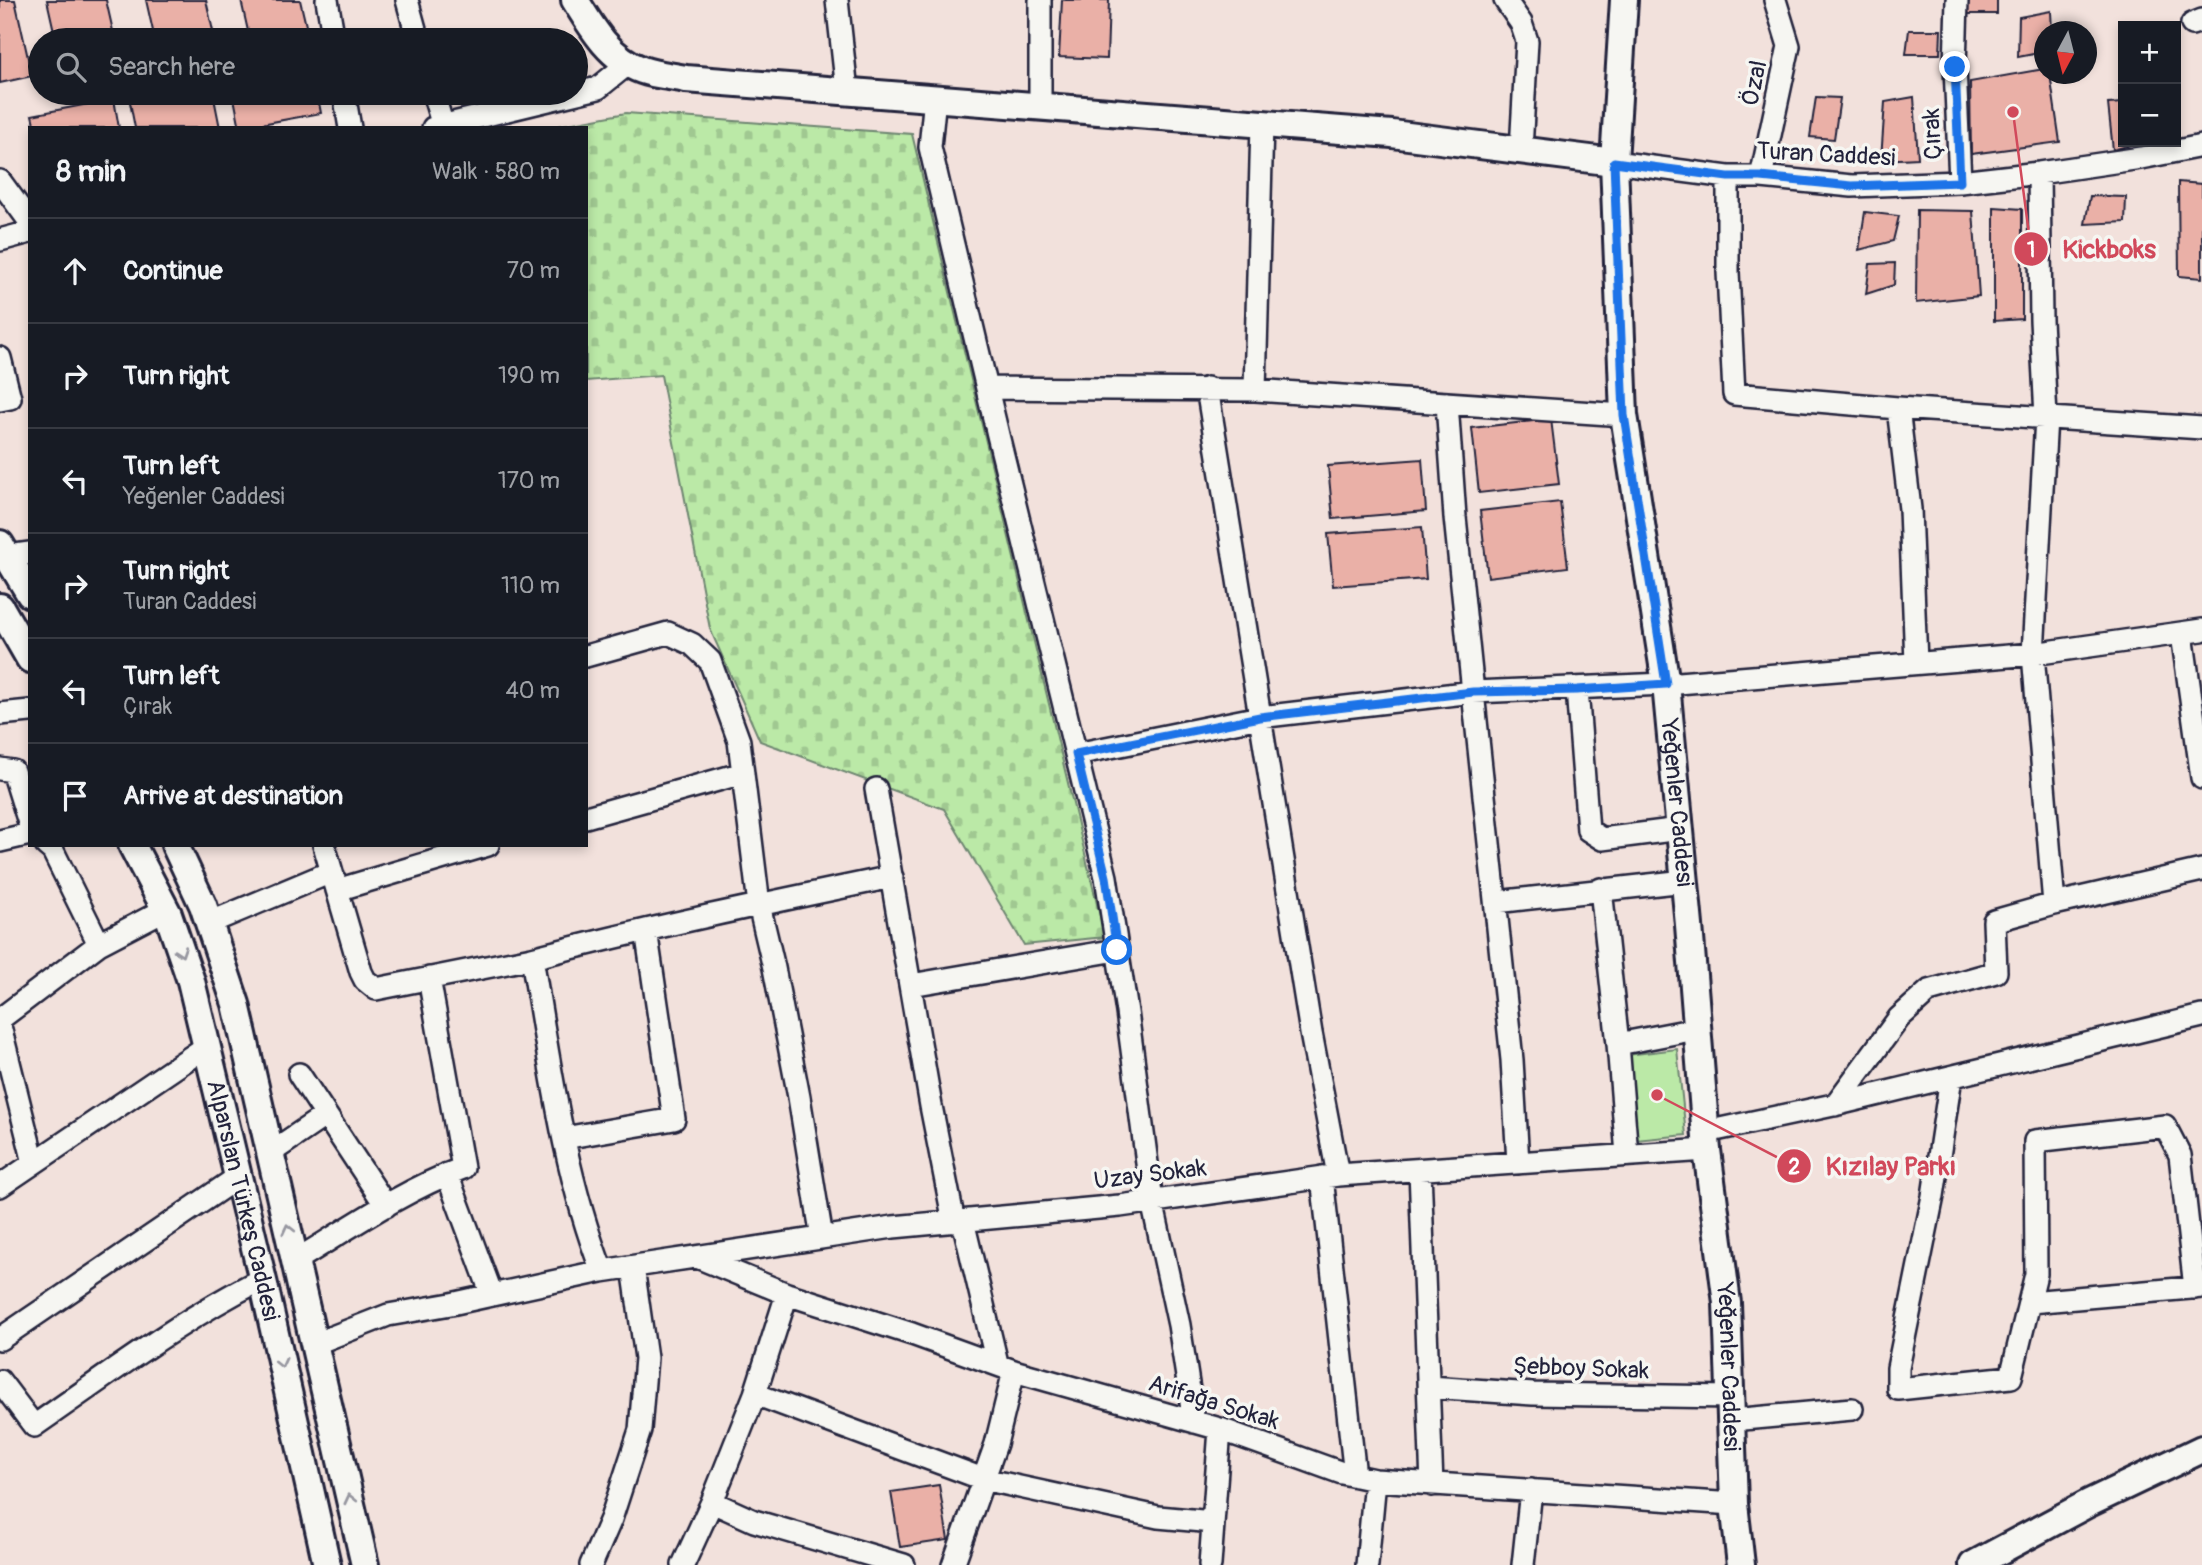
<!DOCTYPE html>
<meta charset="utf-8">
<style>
:root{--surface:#171b24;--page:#242831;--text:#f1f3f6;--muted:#9ea1a6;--line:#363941}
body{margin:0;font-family:Pangolin,sans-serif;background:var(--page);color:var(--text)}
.controls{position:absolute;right:21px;top:21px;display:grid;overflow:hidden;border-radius:0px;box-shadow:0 4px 10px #0003}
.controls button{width:63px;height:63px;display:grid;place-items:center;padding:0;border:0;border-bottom:2px solid var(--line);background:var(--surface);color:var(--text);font:35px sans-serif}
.compass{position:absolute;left:2034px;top:21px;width:63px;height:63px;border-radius:50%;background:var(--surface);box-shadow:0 4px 10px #0003;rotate:187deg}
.stop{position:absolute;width:21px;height:21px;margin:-16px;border:5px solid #1a73e8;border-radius:50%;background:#fff}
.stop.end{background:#1a73e8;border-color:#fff;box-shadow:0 2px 7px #0008}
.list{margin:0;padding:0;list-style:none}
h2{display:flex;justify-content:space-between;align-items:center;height:91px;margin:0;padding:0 28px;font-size:30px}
h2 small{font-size:23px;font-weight:400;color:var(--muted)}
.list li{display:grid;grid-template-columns:46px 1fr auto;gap:21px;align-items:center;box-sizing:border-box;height:105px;padding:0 28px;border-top:2px solid var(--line)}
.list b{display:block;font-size:26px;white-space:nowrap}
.list p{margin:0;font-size:23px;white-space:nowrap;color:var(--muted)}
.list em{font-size:23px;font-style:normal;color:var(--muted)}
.icon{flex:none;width:38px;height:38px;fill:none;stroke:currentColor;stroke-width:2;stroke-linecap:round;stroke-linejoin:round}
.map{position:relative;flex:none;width:2202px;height:1565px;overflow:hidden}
.search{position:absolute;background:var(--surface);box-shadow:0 4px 10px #0003;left:28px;top:28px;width:560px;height:77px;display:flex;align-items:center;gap:18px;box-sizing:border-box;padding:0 24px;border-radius:38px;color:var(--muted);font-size:26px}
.panel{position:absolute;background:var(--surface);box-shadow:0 4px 10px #0003;left:28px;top:126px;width:560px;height:721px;border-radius:0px}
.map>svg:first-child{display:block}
.green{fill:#bbe9a7;stroke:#6e8671;stroke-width:2}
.cemetery{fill:url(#cemetery-stones);stroke:#6e8671;stroke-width:2}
.building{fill:#eab0a7;stroke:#22223b;stroke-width:2}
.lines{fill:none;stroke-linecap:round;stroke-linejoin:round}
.minor-casing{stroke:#22223b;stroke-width:26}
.tertiary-casing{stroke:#22223b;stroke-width:32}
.minor{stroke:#f6f6f2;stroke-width:21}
.tertiary{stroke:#f6f6f2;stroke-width:26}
.oneway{stroke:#9797a0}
.route{stroke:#1a73e8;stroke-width:9}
.labels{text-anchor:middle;stroke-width:7;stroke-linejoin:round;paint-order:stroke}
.street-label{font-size:24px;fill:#22223b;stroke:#f6f6f2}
.leader{fill:none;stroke:#d1495b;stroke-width:2.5}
.callout-dot{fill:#d1495b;stroke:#f6f6f2;stroke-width:2.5}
.mark-label{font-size:21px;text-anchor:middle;font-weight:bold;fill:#fff}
.callout-label{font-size:26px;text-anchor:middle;font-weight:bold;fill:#d1495b;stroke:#f6f6f2;stroke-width:7;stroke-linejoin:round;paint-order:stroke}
</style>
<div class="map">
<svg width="2202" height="1565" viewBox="0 0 2202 1565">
<defs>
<pattern id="cemetery-stones" width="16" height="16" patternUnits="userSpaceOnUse" patternTransform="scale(1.75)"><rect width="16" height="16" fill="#bbe9a7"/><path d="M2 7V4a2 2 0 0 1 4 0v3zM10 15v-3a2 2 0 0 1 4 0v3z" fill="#a0c891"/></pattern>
</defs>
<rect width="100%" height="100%" fill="#f2e1dc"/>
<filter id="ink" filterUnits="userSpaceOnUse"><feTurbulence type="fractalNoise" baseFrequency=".0143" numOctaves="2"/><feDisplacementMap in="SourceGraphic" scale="14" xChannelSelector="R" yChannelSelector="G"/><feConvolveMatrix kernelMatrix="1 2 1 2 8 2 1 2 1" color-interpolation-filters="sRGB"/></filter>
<g filter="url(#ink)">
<path class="green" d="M1677,1049L1686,1135L1636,1140L1627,1055Z"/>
<path class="cemetery" d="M626,113L912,134L1105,937L1024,945L944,809L760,741L710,629L661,375L586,381V128H547Z"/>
<path class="building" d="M0,0H15L32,76L0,83Z
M47,0H106L115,40H56Z
M146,0H206L215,40H155Z
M241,0H300L307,30L262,40H250Z
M1062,0H1109L1107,59L1059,57Z
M1966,0H1997V14H1964Z
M2051,11L2052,32H2044V52L2018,57L2019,17Z
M1909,30H1941L1940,54H1906Z
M2044,69V74H2050L2060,142L1971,154L1970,82Z
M151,93H213L220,128H135L129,97Z
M233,93H317L321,113L240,128Z
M1816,97L1840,98L1834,139L1810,137Z
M1914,97L1918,158L1881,160L1885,102Z
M114,99L119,128H35L32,115Z
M2123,103V142H2141L2113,150L2108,104Z
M2178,182L2202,184V278L2179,276Z
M2090,196L2126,197L2125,222L2085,224Z
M1994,207L2022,209V319L1994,321Z
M1917,210L1973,211L1979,296L1916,303Z
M1865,212L1899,216L1893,241L1859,250Z
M1895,263L1894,285L1866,294L1870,264Z
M1551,419L1559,484L1479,493L1472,428Z
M1422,459L1426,511L1333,519L1328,466Z
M1560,502L1568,567L1488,577L1480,511Z
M1422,527L1426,579L1333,586L1328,534Z
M939,1485L948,1540L900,1547L891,1492Z"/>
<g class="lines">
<g class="minor-casing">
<path id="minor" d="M327,0L334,40
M407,0L418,40
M837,0L847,91
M1505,0L1521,23L1527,41L1521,150
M1957,0L1955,67L1960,182
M2192,24L2202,20
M344,93L350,128
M433,93L443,126
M935,97L930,147L998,435L1106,877L1127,1012L1152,1201L1179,1325L1194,1422
M1040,105V0
M433,128L598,88L629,63
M1614,162L1728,177H1761L1852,186L1960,182L2039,173L2141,158L2202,146
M2039,173L2041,320L2046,417L2033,654L2054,904
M1728,177V272L1734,394L1898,408L2202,428
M1761,177L1789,46L1775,0
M0,181L30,222
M0,240L30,232
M0,358L10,398L0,400
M987,388L1255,390L1624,415
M1207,388L1311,1033L1338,1175
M1255,390L1262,123
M1898,408L1910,509L1916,663
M8,556L30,553
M2182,634L2202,778
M586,656L668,633L692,644L710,661L739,741L759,905L774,968L799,1097L822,1238
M1577,689L1588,830L1602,839L1680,829
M0,714L30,711
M1076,754L1260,717L1473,692L1455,517L1447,403
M0,769L13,771L30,826
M876,789L931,1106L954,1222
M586,817L743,773
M0,841L30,834
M46,845L53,851L99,944
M324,845L361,972L365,980L376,989L532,958
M1601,889L1618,1044L1696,1029
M337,890L488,845
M1496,902L1685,881
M209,923L331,872
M911,985L1117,950
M0,1019L99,944L166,909
M0,1026L34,1163L0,1186
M1618,1044L1627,1155
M299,1074L386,1206
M1951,1077L1933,1196L1898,1368V1389L2011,1377L2036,1274L2035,1141L2165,1126L2180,1155L2195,1288
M1835,1105L1899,1018L1929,991L1996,972L1994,921L2054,904L2202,870
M1706,1132L1838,1104L2202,1016
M564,1138L674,1119L646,930
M270,1153L326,1115
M34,1163L207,1046
M1518,1163L1512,1060L1473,692L1666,684L2033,654L2202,630
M1420,1170L1432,1485
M447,1174L492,1295
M1322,1177L1355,1476
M963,1221L997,1363
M697,1257L787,1294L912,1334L1014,1371L1220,1429L1342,1473L1375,1480L1734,1504
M295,1261C349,1228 404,1190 463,1168L429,978
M602,1271C563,1171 550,1063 532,958C651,927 771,902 892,877
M787,1294L755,1394L712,1502L754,1521L904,1565
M2030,1302L2202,1287
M0,1339L238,1177
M314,1344L388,1315L451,1304L602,1271L893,1227L1120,1206L1338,1175L1707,1150
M0,1381L34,1426C108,1375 182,1319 262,1279
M1429,1387L1533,1394L1732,1397
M755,1394L983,1479L1158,1517L1213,1522
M1732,1420L1852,1409
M591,1565L611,1519L640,1430L646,1358L633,1267
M683,1565L712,1502
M953,1565L996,1444L1014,1371
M1210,1565L1220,1429
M1367,1565L1375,1480
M1523,1565L1531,1490"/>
</g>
<g class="tertiary-casing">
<g id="tertiary">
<path d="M575,0C592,28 610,59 642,70C656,75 671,76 686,79L1392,134L1614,162"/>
<path id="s1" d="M1624,0L1614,162L1624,415L1666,684L1689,925L1707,1150L1727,1303L1734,1504L1741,1565"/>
<path d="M0,544L30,594"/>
<path d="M0,607L30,659"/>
<path id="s2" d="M132,845L168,914L191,981L264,1285L327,1565"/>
<path d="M175,845L203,905L236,1004L365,1565"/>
<path d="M1973,1565L2089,1503L2202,1449"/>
</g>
</g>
<use href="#minor" class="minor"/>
<use href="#tertiary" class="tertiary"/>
</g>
<defs><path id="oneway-chevron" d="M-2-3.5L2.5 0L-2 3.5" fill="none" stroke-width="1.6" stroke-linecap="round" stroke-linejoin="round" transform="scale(1.75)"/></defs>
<g class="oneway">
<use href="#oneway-chevron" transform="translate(181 952) rotate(71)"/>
<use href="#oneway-chevron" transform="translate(288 1229) rotate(-103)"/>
<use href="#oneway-chevron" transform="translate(281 1363) rotate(77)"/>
<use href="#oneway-chevron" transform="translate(350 1499) rotate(-103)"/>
</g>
</g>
<g class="lines" filter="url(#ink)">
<path class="route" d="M1117,950L1106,877L1076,754L1260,717L1473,692L1577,690L1666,684L1624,415L1614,162L1728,177H1761L1852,186L1960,182L1955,67"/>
</g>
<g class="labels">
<g class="street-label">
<text transform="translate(1754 83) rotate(-78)" y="8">Özal</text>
<text transform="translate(1932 134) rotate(-93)" y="8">Çırak</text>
<text transform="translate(1826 154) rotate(3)" y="8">Turan Caddesi</text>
<text dy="8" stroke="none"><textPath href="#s1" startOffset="807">Yeğenler Caddesi</textPath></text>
<text transform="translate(1150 1174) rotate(-7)" y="8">Uzay Sokak</text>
<text dy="8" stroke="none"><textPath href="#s2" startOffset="374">Alparslan Türkeş Caddesi</textPath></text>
<text dy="8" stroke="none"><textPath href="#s1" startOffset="1374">Yeğenler Caddesi</textPath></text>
<text transform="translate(1581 1368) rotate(2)" y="8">Şebboy Sokak</text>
<text transform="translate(1214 1402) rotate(17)" y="8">Arifağa Sokak</text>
</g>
</g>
<path class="leader" d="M2013 112L2031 249M1657 1095L1794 1166"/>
<g class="callout-dot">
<circle cx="2013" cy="112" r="7"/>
<circle cx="1657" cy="1095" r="7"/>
<circle cx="2031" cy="249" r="18"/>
<circle cx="1794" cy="1166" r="18"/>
</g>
<g class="mark-label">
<text x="2031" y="257">1</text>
<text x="1794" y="1174">2</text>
</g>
<g class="callout-label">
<text x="2109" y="258">Kickboks</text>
<text x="1891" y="1175">Kızılay Parkı</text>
</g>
</svg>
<div class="controls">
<button>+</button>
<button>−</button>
</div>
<svg class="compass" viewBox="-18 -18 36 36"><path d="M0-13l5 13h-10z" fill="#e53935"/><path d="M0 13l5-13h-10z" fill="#9ea1a6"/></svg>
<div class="stop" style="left:1117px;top:950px"></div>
<div class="stop end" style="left:1955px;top:67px"></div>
<div class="search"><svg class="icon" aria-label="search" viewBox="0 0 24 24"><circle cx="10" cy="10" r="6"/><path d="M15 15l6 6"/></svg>Search here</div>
<section class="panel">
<h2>8 min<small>Walk · 580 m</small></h2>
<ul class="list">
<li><svg class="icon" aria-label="ahead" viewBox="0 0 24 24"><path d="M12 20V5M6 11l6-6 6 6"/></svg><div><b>Continue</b></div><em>70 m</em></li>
<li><svg class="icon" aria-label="right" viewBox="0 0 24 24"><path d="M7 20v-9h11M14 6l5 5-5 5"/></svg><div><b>Turn right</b></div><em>190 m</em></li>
<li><svg class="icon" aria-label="left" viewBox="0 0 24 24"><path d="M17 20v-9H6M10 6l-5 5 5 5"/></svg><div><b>Turn left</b><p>Yeğenler Caddesi</p></div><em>170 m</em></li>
<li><svg class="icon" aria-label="right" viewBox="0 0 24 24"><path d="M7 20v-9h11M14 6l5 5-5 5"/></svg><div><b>Turn right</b><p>Turan Caddesi</p></div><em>110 m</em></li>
<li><svg class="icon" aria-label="left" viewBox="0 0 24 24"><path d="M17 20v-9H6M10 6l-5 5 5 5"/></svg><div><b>Turn left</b><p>Çırak</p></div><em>40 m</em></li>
<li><svg class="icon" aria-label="arrive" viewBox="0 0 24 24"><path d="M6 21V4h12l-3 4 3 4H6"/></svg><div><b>Arrive at destination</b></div></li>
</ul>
</section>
</div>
